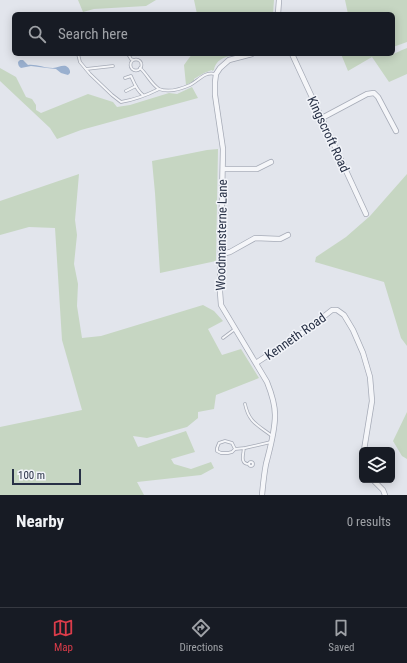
<!DOCTYPE html>
<style>
:root{--surface:#171b24;--page:#20242c;--text:#f1f3f6;--muted:#9ea1a6;--line:#363941;--accent:#db3c4a}
body{margin:0;font-family:"Roboto Condensed",sans-serif;background:var(--page);color:var(--text)}
.controls{position:absolute;right:12px;bottom:12px;display:grid;overflow:hidden;border-radius:6px;box-shadow:0 2px 10px #0003}
.controls button{width:36px;height:36px;display:grid;place-items:center;padding:0;border:0;border-bottom:1px solid var(--line);background:var(--surface);color:var(--text);font:20px sans-serif}
.scale{position:absolute;left:12px;bottom:10px;width:69px;box-sizing:border-box;padding-left:4px;border:2px solid #283146;border-top:0;font-size:11px;line-height:14px;white-space:nowrap;color:#283146;-webkit-text-stroke:3px #f2f4f9;paint-order:stroke}
.list{margin:0;padding:0;list-style:none}
h2{display:flex;justify-content:space-between;align-items:center;height:52px;margin:0;padding:0 16px;font-size:17px}
h2 small{font-size:13px;font-weight:400;color:var(--muted)}
.icon{flex:none;width:22px;height:22px;fill:none;stroke:currentColor;stroke-width:2;stroke-linecap:round;stroke-linejoin:round}
.map{position:relative;flex:none;width:407px;height:495px;overflow:hidden}
.search{position:absolute;background:var(--surface);box-shadow:0 2px 10px #0003;left:12px;right:12px;top:12px;height:44px;display:flex;align-items:center;gap:10px;box-sizing:border-box;padding:0 14px;border-radius:6px;color:var(--muted);font-size:15px}
.sheet{height:112px;background:var(--surface)}
nav{display:flex;justify-content:space-around;align-items:center;box-sizing:border-box;height:56px;border-top:1px solid var(--line);background:var(--surface);font-size:11px;color:var(--muted)}
nav a{display:grid;justify-items:center;gap:2px}
nav .on{color:var(--accent)}
.map>svg:first-child{display:block}
.green{fill:#c6d6c2}
.water{fill:#9ab0cf}
.lines{fill:none;stroke-linecap:round;stroke-linejoin:round}
.service-casing{stroke:#a6abb7;stroke-width:3.5}
.minor-casing{stroke:#a6abb7;stroke-width:6}
.service{stroke:#f5f6f9;stroke-width:2}
.minor{stroke:#f5f6f9;stroke-width:4.5}
.labels{text-anchor:middle;stroke-width:3;stroke-linejoin:round;paint-order:stroke}
.street-label{font-size:13px;fill:#283146;stroke:#f2f4f9}
</style>
<div class="map">
<svg width="407" height="495" viewBox="0 0 407 495">
<rect width="100%" height="100%" fill="#e2e5ec"/>
<path class="green" d="M78,0H156L146,6L94,9L83,12Z
M194,0H274L273,14H197Z
M345,0H407V42L393,47V14H358L357,12L348,14Z
M407,48V74L389,82L372,57L348,71L341,54H380C389,58 399,51 407,48Z
M192,54H238C228,56 216,58 214,70L212,71V70L204,73L194,79V81L186,85L184,65Z
M0,68L16,77L26,97L32,99L36,105V110L41,113L88,94L113,102L117,107L130,105L169,93L177,94L192,87L198,98L81,130L57,139L50,128L0,81Z
M218,149L216,261L160,273L155,193L152,161L207,150Z
M79,174L75,220L77,235L74,264L78,284L77,306L82,338L101,336L203,305L214,311L223,321L208,329L222,355L241,349L259,378L216,395L214,409L198,412V418L187,427L147,438L133,436L138,447L186,431L195,452L171,459L174,464L191,469L211,462L214,468L201,475L137,482L144,495H0V427L82,410L62,340L55,228L29,227L0,235V201Z
M407,174V346L401,338L384,282L315,262L316,257L346,237L370,216Z
M407,412V459L402,456L393,441Z"/>
<path class="water" d="M20,60H23L28,65C36,64 44,68 53,68C58,68 61,65 66,66C69,68 69,68 70,71V73L68,75L61,73L56,69L47,68L31,66L21,68C19,67 18,65 18,62Z"/>
<g class="lines">
<g class="service-casing">
<path id="service" d="M78,54L80,62L90,74L112,95L121,102C133,100 147,95 159,89
M128,54L131,59L133,60
M130.5 65a5.5 5.5 0 1 1 11 0a5.5 5.5 0 1 1-11 0Z
M140,68C147,74 151,84 159,89C169,93 181,89 190,85C198,81 205,71 215,74
M86,69L113,66
M125,78L131,76C134,83 137,91 143,95
M126,91L136,86
M223,338L235,329
M245,404C249,423 258,425 272,436
M244,448C243,455 240,464 249,464
M235,449L232,443L225,441L219,443L217,448V451L221,453H228L232,452L235,449L245,448L271,442
M249 464a2 2 0 1 1 4 0a2 2 0 1 1-4 0Z"/>
</g>
<g class="minor-casing">
<path id="minor" d="M278,14L279,0
M252,54L229,60L220,68L216,74L215,82V95L223,149L220,292L221,305L267,382C271,392 275,404 275,415C275,432 270,448 266,464C264,474 263,485 262,495
M292,54L366,214
M322,118L367,94L374,93L378,97L396,131
M223,169H257L271,162
M221,254L230,252L255,238L280,239L288,235
M256,363L308,329L332,310H337L344,315L353,330L363,353L370,377L372,401L364,450
M373,480L383,490L385,495"/>
</g>
<use href="#service" class="service"/>
<use href="#minor" class="minor"/>
</g>
<g class="labels">
<g class="street-label">
<text transform="translate(329 134) rotate(65)" y="5">Kingscroft Road</text>
<text transform="translate(221 235) rotate(-89)" y="5">Woodmansterne Lane</text>
<text transform="translate(295 336) rotate(-35)" y="5">Kenneth Road</text>
</g>
</g>
</svg>
<div class="controls">
<button><svg class="icon" aria-label="layers" viewBox="0 0 24 24"><path d="M12 4l9 5-9 5-9-5zM3 14l9 5 9-5"/></svg></button>
</div>
<div class="scale">100 m</div>
<div class="search"><svg class="icon" aria-label="search" viewBox="0 0 24 24"><circle cx="10" cy="10" r="6"/><path d="M15 15l6 6"/></svg>Search here</div>
</div>
<section class="sheet">
<h2>Nearby<small>0 results</small></h2>
<ul class="list">
</ul>
</section>
<nav>
<a class="on"><svg class="icon" aria-label="map" viewBox="0 0 24 24"><path d="M3 6l6-2 6 2 6-2v14l-6 2-6-2-6 2zM9 4v14M15 6v14"/></svg>Map</a>
<a><svg class="icon" aria-label="directions" viewBox="0 0 24 24"><path d="M12 3l9 9-9 9-9-9zM9 14v-3h6M13 9l2 2-2 2"/></svg>Directions</a>
<a><svg class="icon" aria-label="saved" viewBox="0 0 24 24"><path d="M7 4h10v16l-5-4-5 4z"/></svg>Saved</a>
</nav>
